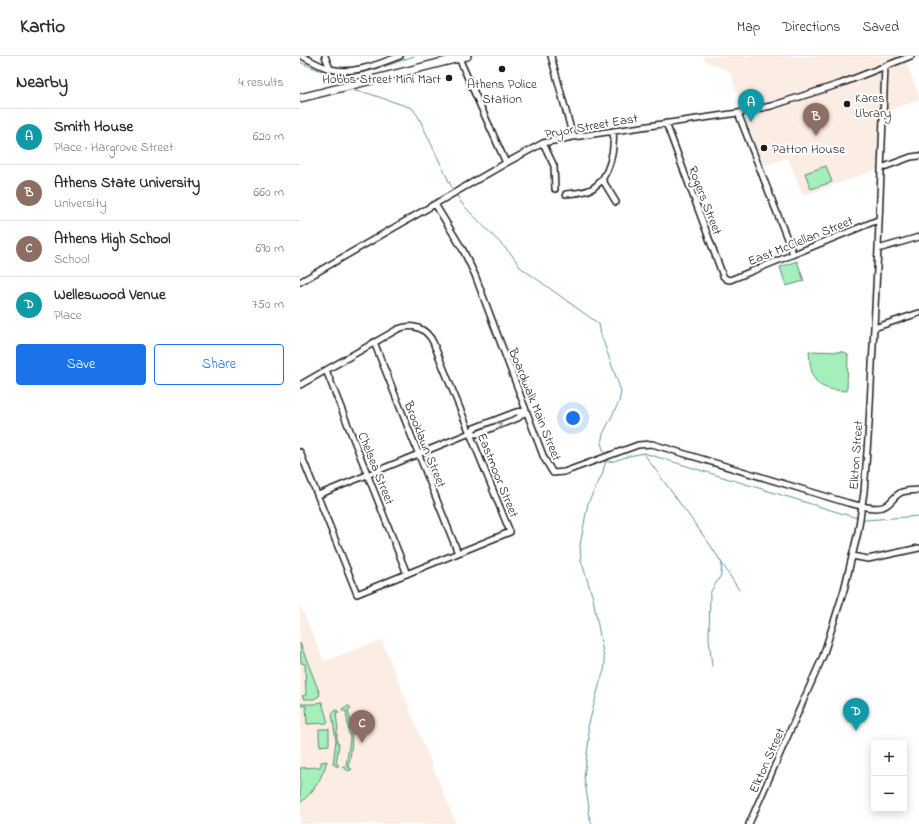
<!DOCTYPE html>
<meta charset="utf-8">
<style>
:root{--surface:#fff;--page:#f7f7f7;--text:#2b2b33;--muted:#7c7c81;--line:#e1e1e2;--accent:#1a73e8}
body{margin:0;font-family:"Indie Flower",sans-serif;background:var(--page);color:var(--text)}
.controls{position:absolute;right:12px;bottom:12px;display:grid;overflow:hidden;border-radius:4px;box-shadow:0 2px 10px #0003}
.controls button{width:36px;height:36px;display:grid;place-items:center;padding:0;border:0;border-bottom:1px solid var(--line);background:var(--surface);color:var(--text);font:20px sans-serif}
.you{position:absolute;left:273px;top:362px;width:14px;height:14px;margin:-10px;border:3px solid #fff;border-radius:50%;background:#1a73e8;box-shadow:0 0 0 6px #1a73e833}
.badge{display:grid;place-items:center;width:26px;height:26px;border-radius:50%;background:var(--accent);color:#fff;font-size:13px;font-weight:700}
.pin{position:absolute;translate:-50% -33px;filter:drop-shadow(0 1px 2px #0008)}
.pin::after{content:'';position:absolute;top:21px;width:14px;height:12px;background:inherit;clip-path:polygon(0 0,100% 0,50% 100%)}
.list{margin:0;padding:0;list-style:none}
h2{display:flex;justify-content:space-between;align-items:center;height:52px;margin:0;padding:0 16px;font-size:17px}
h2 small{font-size:13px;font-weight:400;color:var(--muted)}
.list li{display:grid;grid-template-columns:26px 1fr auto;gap:12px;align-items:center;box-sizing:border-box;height:56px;padding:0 16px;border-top:1px solid var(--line)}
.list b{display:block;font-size:15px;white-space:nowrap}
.list p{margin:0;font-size:13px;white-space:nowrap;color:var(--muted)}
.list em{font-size:13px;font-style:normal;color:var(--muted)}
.actions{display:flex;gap:8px;padding:12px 16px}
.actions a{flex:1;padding:9px 0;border:1px solid var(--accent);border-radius:4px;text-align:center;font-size:14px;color:var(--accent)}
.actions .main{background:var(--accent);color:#fff}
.map{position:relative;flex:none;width:619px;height:768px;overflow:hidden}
header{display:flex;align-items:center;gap:24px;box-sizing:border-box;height:56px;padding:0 20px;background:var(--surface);border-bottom:1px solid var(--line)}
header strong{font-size:19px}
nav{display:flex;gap:22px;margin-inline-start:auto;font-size:14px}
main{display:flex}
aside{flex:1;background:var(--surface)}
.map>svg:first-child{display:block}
.built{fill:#fcede4}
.green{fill:#a5efbd;stroke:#60866c}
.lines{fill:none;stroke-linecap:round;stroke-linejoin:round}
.stream{stroke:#5d8d93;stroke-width:1}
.minor-casing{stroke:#1c1c1c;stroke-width:8}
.major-casing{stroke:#1c1c1c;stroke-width:10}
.minor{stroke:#fff;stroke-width:5}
.major{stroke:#fff;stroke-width:7}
.oneway{stroke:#999}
.poi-dot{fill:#1c1c1c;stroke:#fff;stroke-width:1.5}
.labels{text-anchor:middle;stroke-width:4;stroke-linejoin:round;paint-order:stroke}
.poi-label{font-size:13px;fill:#1c1c1c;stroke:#fff;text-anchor:start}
.street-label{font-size:13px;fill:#1c1c1c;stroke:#fff}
</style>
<header>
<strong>Kartio</strong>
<nav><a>Map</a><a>Directions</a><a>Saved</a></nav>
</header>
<main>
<aside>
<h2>Nearby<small>4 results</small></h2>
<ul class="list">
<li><span class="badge" style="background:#0f9aa8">A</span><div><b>Smith House</b><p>Place · Hargrove Street</p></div><em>620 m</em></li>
<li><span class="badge" style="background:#8d6e63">B</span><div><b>Athens State University</b><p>University</p></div><em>660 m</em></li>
<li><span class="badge" style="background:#8d6e63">C</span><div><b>Athens High School</b><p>School</p></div><em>690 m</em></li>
<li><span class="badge" style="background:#0f9aa8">D</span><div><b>Welleswood Venue</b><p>Place</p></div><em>750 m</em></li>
</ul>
<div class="actions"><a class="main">Save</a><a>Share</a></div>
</aside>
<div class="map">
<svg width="619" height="768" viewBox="0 0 619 768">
<rect width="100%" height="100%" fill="#fff"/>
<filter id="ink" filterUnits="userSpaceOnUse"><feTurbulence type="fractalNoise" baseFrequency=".025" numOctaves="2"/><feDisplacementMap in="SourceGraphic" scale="8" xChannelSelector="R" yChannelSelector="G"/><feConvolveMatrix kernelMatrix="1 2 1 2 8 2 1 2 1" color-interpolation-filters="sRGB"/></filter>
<g filter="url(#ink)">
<path class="built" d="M403,0H605L604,1L619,39V44L585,56L579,113L503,140L488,102L463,110L444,59L430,16L405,5Z
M0,548L24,605L82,584L156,768H0Z"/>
<path class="green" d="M526,110L532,126L511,133L505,117Z
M497,205L504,225L486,230L480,211Z
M509,295L545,296L548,299L547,335C515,334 511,325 509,295Z
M0,587L20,638L19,640L14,643H4L2,640L6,639L5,608L1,607Z
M20,646H22L28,667L7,668L6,650H0V648H15Z
M49,650L51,652L48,654C53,673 53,692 48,711L52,713L49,715L42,711L43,710H46L50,683L46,655H43L42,654L43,652Z
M37,654L39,656L36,657L38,674L37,675V687L39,688L36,708L39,709L37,711L33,708L36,684L32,658L33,656Z
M19,673H29V689L20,690L19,681Z
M27,705C22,722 14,736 0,747V712L19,711L21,710V706Z"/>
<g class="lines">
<path class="stream" d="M0,6C10,11 30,19 42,19C66,19 91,8 114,0
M34,19L38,25
M54,35L67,37L112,52L118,60L153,134
M156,138L162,148L212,199L220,211L299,268L301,279L321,335L319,346L303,378L301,387L304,396
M344,398L411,490L439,534
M307,406L314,405L329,400L344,397L557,462
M563,463L566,464L619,460
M412,610L409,582L410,537L421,519L422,507
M292,768L288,757L289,751L284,721L289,683L288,671L300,626L304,615L305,608L293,542L281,504L280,489L288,447L302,419L306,404"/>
<g class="minor-casing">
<path id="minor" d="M2,0C11,5 20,10 30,13C54,19 78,8 100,0
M25,0L30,13
M158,0L206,107
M251,0L273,81
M438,57L493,198
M366,67L423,220L426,223L430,224L578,164
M243,87L254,110L255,133
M581,112L611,101L619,100
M302,123L316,146
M266,138C275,137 285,137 293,132C310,121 315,93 313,75
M135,148L163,194L175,219L244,402L253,417L264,416L338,389L352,388L548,447C558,449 572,454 583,451C591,448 593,441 600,437C605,434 613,435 619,434
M578,193L619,181
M0,226L206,107L243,87L273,81L438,57L471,50L540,28L611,0
M574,272L619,257
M74,286L158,497
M26,314L107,518
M0,329L98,273C113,267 126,272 133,286L210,476L57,538L0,396
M170,377L177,378L218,362L226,355
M18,439L170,377L174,372L216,356L226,355
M552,500L568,503L619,492
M449,768L523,600L544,534L558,476L564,436L569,368L578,193L585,10"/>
</g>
<g class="major-casing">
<path id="major" d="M0,42L167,0"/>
</g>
<use href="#minor" class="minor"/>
<use href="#major" class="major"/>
</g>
<defs><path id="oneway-chevron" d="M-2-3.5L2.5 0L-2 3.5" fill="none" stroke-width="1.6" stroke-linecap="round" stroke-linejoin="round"/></defs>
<use class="oneway" href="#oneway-chevron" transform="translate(199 369) rotate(-22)"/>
</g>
<g class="poi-dot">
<circle cx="202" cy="13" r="4"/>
<circle cx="149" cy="22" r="4"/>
<circle cx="547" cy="48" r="4"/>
<circle cx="464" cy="92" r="4"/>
</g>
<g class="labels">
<g class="poi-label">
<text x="141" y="27" text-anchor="end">Hobbs Street Mini Mart</text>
<text x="202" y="32" text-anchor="middle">Athens Police<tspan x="202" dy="15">Station</tspan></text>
<text x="555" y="46">Kares<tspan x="555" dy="15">Library</tspan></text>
<text x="472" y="97">Patton House</text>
</g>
<g class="street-label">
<text transform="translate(291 69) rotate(-10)" y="5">Pryor Street East</text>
<text transform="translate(406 144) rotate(69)" y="5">Rogers Street</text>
<text transform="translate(500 184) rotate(-22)" y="5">East McClellan Street</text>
<text transform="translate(236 348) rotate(68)" y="5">Boardwalk Main Street</text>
<text transform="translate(126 388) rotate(68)" y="5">Brooklawn Street</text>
<text transform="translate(555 399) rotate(-86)" y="5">Elkton Street</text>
<text transform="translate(77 412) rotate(68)" y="5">Chelsea Street</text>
<text transform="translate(199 419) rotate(68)" y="5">Eastmoor Street</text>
<text transform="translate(466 704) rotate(-66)" y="5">Elkton Street</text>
</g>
</g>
</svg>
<div class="controls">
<button>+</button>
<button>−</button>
</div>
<div class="you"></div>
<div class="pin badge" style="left:451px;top:66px;background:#0f9aa8">A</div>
<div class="pin badge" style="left:516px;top:80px;background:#8d6e63">B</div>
<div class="pin badge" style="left:62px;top:687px;background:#8d6e63">C</div>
<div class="pin badge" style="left:556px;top:675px;background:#0f9aa8">D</div>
</div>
</main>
